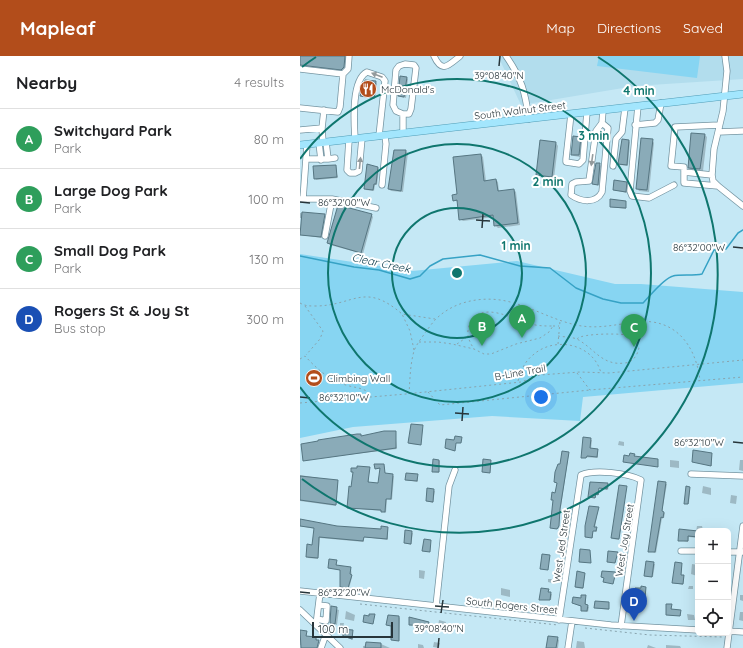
<!DOCTYPE html>
<meta charset="utf-8">
<style>
:root{--surface:#fff;--page:#f6f6f6;--text:#202124;--muted:#757577;--line:#e0e0e0;--accent:#b24d1b}
body{margin:0;font-family:Quicksand,sans-serif;background:var(--page);color:var(--text)}
.controls{position:absolute;right:12px;bottom:12px;display:grid;overflow:hidden;border-radius:6px;box-shadow:0 4px 16px #0002}
.controls button{width:36px;height:36px;display:grid;place-items:center;padding:0;border:0;border-bottom:1px solid var(--line);background:var(--surface);color:var(--text);font:20px sans-serif}
.scale{position:absolute;left:12px;bottom:10px;width:81px;box-sizing:border-box;padding-left:4px;border:2px solid #27353a;border-top:0;font-size:11px;line-height:14px;white-space:nowrap;color:#27353a;-webkit-text-stroke:3px #fff;paint-order:stroke}
.you{position:absolute;left:241px;top:341px;width:14px;height:14px;margin:-10px;border:3px solid #fff;border-radius:50%;background:#1a73e8;box-shadow:0 0 0 6px #1a73e833}
.badge{display:grid;place-items:center;width:26px;height:26px;border-radius:50%;background:var(--accent);color:#fff;font-size:13px;font-weight:700}
.pin{position:absolute;translate:-50% -33px;filter:drop-shadow(0 1px 2px #0008)}
.pin::after{content:'';position:absolute;top:21px;width:14px;height:12px;background:inherit;clip-path:polygon(0 0,100% 0,50% 100%)}
.list{margin:0;padding:0;list-style:none}
h2{display:flex;justify-content:space-between;align-items:center;height:52px;margin:0;padding:0 16px;font-size:17px}
h2 small{font-size:13px;font-weight:400;color:var(--muted)}
.list li{display:grid;grid-template-columns:26px 1fr auto;gap:12px;align-items:center;box-sizing:border-box;height:60px;padding:0 16px;border-top:1px solid var(--line)}
.list b{display:block;font-size:15px;white-space:nowrap}
.list p{margin:0;font-size:13px;white-space:nowrap;color:var(--muted)}
.list em{font-size:13px;font-style:normal;color:var(--muted)}
.icon{flex:none;width:22px;height:22px;fill:none;stroke:currentColor;stroke-width:2;stroke-linecap:round;stroke-linejoin:round}
.map{position:relative;flex:none;width:443px;height:592px;overflow:hidden}
header{display:flex;align-items:center;gap:24px;box-sizing:border-box;height:56px;padding:0 20px;background:var(--accent);color:#fff}
header strong{font-size:19px}
nav{display:flex;gap:22px;margin-inline-start:auto;font-size:14px}
main{display:flex}
aside{flex:1;background:var(--surface)}
.map>svg:first-child{display:block}
.built{fill:#b2dded}
.green{fill:#87d5f2}
.shadow{fill:#0003}
.lines{fill:none;stroke-linecap:round;stroke-linejoin:round}
.stream{stroke:#36a2c5;stroke-width:1.5}
.building{fill:#8aabb8;stroke:#567682}
.minor-casing{stroke:#7595a2;stroke-width:7}
.major-casing{stroke:#509db7;stroke-width:8}
.path{stroke:#88a3ad;stroke-width:1;stroke-dasharray:2 3;stroke-linecap:butt}
.minor{stroke:#fff;stroke-width:5.5}
.major{stroke:#a3e6fd;stroke-width:7}
.oneway{fill:#939a9c}
.ticks{fill:none;stroke:#27353a;stroke-width:1.5}
.ring{fill:none;stroke:#0f766e;stroke-width:2}
.labels{text-anchor:middle;stroke-width:4;stroke-linejoin:round;paint-order:stroke}
.poi-label{font-size:10px;fill:#27353a;stroke:#fff;text-anchor:start}
.street-label{font-size:10px;fill:#27353a;stroke:#fff}
.water-label{font-size:11px;font-style:italic;fill:#0d3d4c;stroke:#fff}
.ticks-label{font-size:10px;text-anchor:middle;fill:#27353a;stroke:#fff;stroke-width:4;stroke-linejoin:round;paint-order:stroke}
.centre{fill:#0f766e;stroke:#fff;stroke-width:2}
.ring-label{font-size:12px;text-anchor:middle;font-weight:bold;fill:#0f766e;stroke:#fff;stroke-width:4;stroke-linejoin:round;paint-order:stroke}
</style>
<header>
<strong>Mapleaf</strong>
<nav><a>Map</a><a>Directions</a><a>Saved</a></nav>
</header>
<main>
<aside>
<h2>Nearby<small>4 results</small></h2>
<ul class="list">
<li><span class="badge" style="background:#2e9e5b">A</span><div><b>Switchyard Park</b><p>Park</p></div><em>80 m</em></li>
<li><span class="badge" style="background:#2e9e5b">B</span><div><b>Large Dog Park</b><p>Park</p></div><em>100 m</em></li>
<li><span class="badge" style="background:#2e9e5b">C</span><div><b>Small Dog Park</b><p>Park</p></div><em>130 m</em></li>
<li><span class="badge" style="background:#1a4fb4">D</span><div><b>Rogers St &amp; Joy St</b><p>Bus stop</p></div><em>300 m</em></li>
</ul>
</aside>
<div class="map">
<svg width="443" height="592" viewBox="0 0 443 592">
<rect width="100%" height="100%" fill="#c5e8f5"/>
<path class="built" d="M198,0H443V23L335,30L221,49Z"/>
<path class="green" d="M299,0H400L397,22L297,10Z
M0,198L112,215L217,205L315,228H341L443,236V327L283,341L280,365L192,360L53,371L0,382Z"/>
<path class="shadow" d="M0,0H47L45,13L43,15L0,10Z
M107,22L108,23L106,42L101,41L99,40Z
M76,26L77,28L75,43L63,41L61,40Z
M392,78L405,79L407,81L403,115L392,114L389,112Z
M280,82L282,84L280,101L274,100L272,99Z
M352,84L354,87L349,136L339,135L337,132Z
M241,85L256,87L258,90L254,122L239,120L237,118Z
M329,85L330,86L328,110L320,109L319,108Z
M95,95H106L108,97L103,136L91,135L89,133Z
M181,99L183,101L186,125L196,124L198,126L199,136L214,134L216,136L220,169L198,172L195,169L194,161L163,165L160,163L158,146L154,144Z
M297,108L302,110L300,130L293,128Z
M35,110L38,122L16,124L15,122Z
M78,112L79,113L77,129H75L74,135L66,134L65,132Z
M326,127L328,128L327,137L314,134Z
M326,146V153L311,151Z
M0,157L25,160L22,182L1,179L2,162H0Z
M71,158L73,161L63,198L30,189L28,187Z
M122,370L121,389L110,388L109,387Z
M95,376L97,393L4,404L61,379L62,381Z
M284,382L292,384L291,393L298,395V402L282,401Z
M319,385L324,386V390L318,389Z
M269,397L259,464V471L258,473L252,472L254,444L252,443L256,438L258,427L255,426L261,409Z
M412,398V410L393,406Z
M334,399L335,401L358,404V411L324,406V400L330,401Z
M134,404L140,405L139,417L133,416Z
M191,404L190,417L183,416Z
M370,404L379,405V412L370,411Z
M440,404H443V415L439,414Z
M84,409L85,418L94,420L92,444L87,443L86,457L82,455L49,452L53,417L52,416L69,412V427L79,428L81,413L76,412Z
M0,419L38,425L36,450L0,445Z
M117,419L118,426L106,424Z
M359,426L367,428L362,456L365,457L364,462H362L356,497L349,495Z
M303,427L309,429L308,434L299,432V439H296V442L290,441Z
M403,430L411,432V439L402,437Z
M326,431L319,484L313,483L312,482Z
M390,432L389,448H385V447Z
M128,433L135,435L133,447L127,445Z
M431,439L437,440L436,448L430,447Z
M298,452L295,472L297,473V476L293,475V482L287,481Z
M0,464L37,471L82,474V471L88,472V484L64,481V486L20,482L18,503L8,502L13,490L15,473L0,470Z
M397,470H402L403,474L412,475H398V482L389,481L388,486L379,484L396,476Z
M106,475L113,477L111,489L105,487Z
M428,479L431,480L430,488L428,487Z
M36,505L37,510L51,513L52,521L49,533L41,531V514L29,512Z
M347,507L355,508L353,521L345,520Z
M382,508L381,520L384,521L383,529L374,527Z
M392,508L398,509L397,520L391,518Z
M119,514L125,515L124,523L119,522Z
M285,518L283,533L277,532L276,531Z
M248,523H252V527L248,526Z
M389,530H393V533H388Z
M201,532L210,534V541L201,539Z
M346,532L345,542L335,540L336,533Z
M248,534L249,537L252,538L251,544H241Z
M440,539H443V545L440,544Z
M286,540V549L289,551L288,556L283,555L282,551L273,547Z
M309,547V554L295,552Z
M371,549L372,554L381,556V560L367,559Z
M32,552L39,554L37,569L31,567Z
M46,555L55,559L54,565L45,563Z
M440,556H443V565L439,564Z
M387,558L394,559L395,564H388Z
M99,561L100,562L99,585L92,584V570L87,569Z
M139,564L146,566L145,573L138,571Z
M40,567H44L43,572L40,571Z
M43,574L53,575V584L45,581Z
M1,575L7,577L6,581L16,582L19,586L18,592H3L2,589H0Z
M257,582L259,584L258,592H247Z
M277,585L284,586L285,592H276Z
M134,586L140,587L139,592L133,591Z
M81,588L90,592H63V590Z
M118,588L123,589L124,592H118Z
M348,589L356,592H347Z
M366,589L380,590L381,592H366Z"/>
<g class="lines">
<path class="stream" d="M0,200L54,211L79,214L110,223L120,220L130,210L143,203L180,199L220,210L250,212L276,232L303,243L321,247H343C350,240 364,222 373,220C379,218 394,220 402,218L414,194L426,193L438,177L443,174"/>
</g>
<path class="building" d="M0,0H45L44,11L41,14L0,9Z
M100,20L107,21L104,41L98,40Z
M65,24L76,25L74,42L60,40Z
M391,77L405,78L400,113L388,112Z
M273,80L281,81L279,99H271Z
M341,82L353,83L347,134L336,133Z
M322,83L329,84L327,109L318,108Z
M240,84L256,86L252,121L236,119Z
M94,94H106L101,135L88,133Z
M181,98L184,125L196,123L198,135L214,133L218,167L194,170L193,159L159,164L157,144L153,145L152,139L157,138L153,101Z
M296,107H300L298,129L292,128Z
M67,108L78,111L76,128H74L73,134L64,133Z
M36,109L37,121L14,123L13,110Z
M314,124L327,126L326,136L313,134Z
M310,143L326,145V152L310,151Z
M38,149L72,158L61,197L27,187Z
M2,156L25,158L21,181L0,179Z
M111,368L123,369L121,389L108,387Z
M84,375H96V392L3,405L1,388L18,385V384L57,378H61V380Z
M155,380L162,381L161,387H156L155,395L145,392L146,383L154,384Z
M283,381L291,382L290,392L298,393L297,401L287,400L286,402H281Z
M393,394L412,397L411,410L392,406Z
M262,395L269,396L260,453L259,470L257,473L250,472L253,444H251L252,436L255,437L257,427L254,426L255,416L258,408H260Z
M330,397L335,398L334,400L358,403V411L323,406L324,399L329,400Z
M133,403L139,404V416H132Z
M183,403L191,404L190,417L182,416Z
M74,408H84L85,417L93,418L91,443H86L85,456H81V454L47,452L49,430L51,431L53,416H51V412H57V410L70,411L68,426L78,427L80,412L75,413Z
M106,417L118,418L117,425L105,424Z
M0,420L38,424L36,449L0,444Z
M358,425L366,426L362,455L364,456L363,462L361,461L355,496H348Z
M290,426L308,427L307,433L299,432L298,439L296,438L295,442L288,441Z
M319,429L327,430L319,483L311,482Z
M386,430L390,431L388,448H384Z
M127,432L134,433L133,446L126,445Z
M289,450L299,451L294,471H297L296,475H293L292,482L285,481V470Z
M0,463L37,470L81,473V470L88,471L87,483L64,481L63,485L19,481L18,502L6,501L7,488L12,489L14,472L0,470Z
M379,473L398,475V481L388,480V485H378Z
M105,474L112,475L111,488L104,487Z
M124,483L131,484L130,496L122,495Z
M280,493L290,494L291,507L279,506Z
M308,495L318,496L315,507L307,506Z
M242,498L250,499L248,514L240,513Z
M29,503L37,504L36,509L51,511L50,518L52,519L48,532L40,531V514L28,512Z
M346,505L354,506L352,521L344,520Z
M375,506L382,507L381,519H384L383,528L372,527Z
M277,515L285,517L283,532L275,531Z
M302,515L316,516L313,528L303,526L304,522L301,521Z
M341,530L346,531L345,542L334,540L335,532H341Z
M241,532L249,533L248,536H251L250,544H239Z
M281,539H286L285,548L288,549L287,555H281V550L272,547L273,541L281,542Z
M295,545L309,546V553L294,552Z
M366,548H372L371,553L381,554L380,560L366,559Z
M31,550L37,551L35,568L30,567Z
M69,558H75L73,568L63,566L64,559L69,560Z
M88,559L99,560V585L91,584V570L86,569Z
M109,561L129,566L128,570L109,569Z
M42,573L53,574L52,583L43,580Z
M0,574L7,575L6,580L16,581V584H19L17,592H1Z
M248,580L258,581L256,592H246Z
M66,586L81,587V592H65Z"/>
<g class="lines">
<g class="minor-casing">
<path id="minor" d="M134,0C142,18 149,9 160,0
M206,0C222,23 225,36 229,63
M425,0L427,15L423,55L414,93L412,119L413,125L418,130L443,150
M105,8L114,9L116,12L111,53L109,58H103L96,55L93,49L96,14L99,10Z
M0,13L43,18L40,51L38,56L0,52
M43,18L48,13L49,0
M338,50L330,135L332,140L349,142L374,129
M103,58V77
M271,58L266,103V106L279,108L283,104L287,56
M302,67L308,72L302,136C296,148 281,146 271,139L272,128L276,126L289,125L296,75L302,67L303,54
M335,69L355,67L358,64L361,47
M0,74L22,72
M418,76L443,75
M55,83C54,67 51,24 67,16L82,21L85,25L79,80
M49,84L47,114L50,117H55L59,115L62,82
M19,87L21,104
M23,87L22,72L24,54
M7,103H28L26,86
M28,103L35,102
M313,110L316,83L322,76L325,52
M384,116V127L418,130
M412,119L384,116V111L371,110L375,71L419,69
M82,129L86,88L85,80
M1,143H3L7,89
M3,143H32L76,152
M25,180L32,143
M391,418L443,420
M381,495H398
M428,496H443
M0,535L311,569L398,574
M136,550L149,430L155,414
M0,554L40,592
M17,563L26,565L27,550L19,549
M259,564L281,419C295,413 328,417 341,424L321,570
M16,569L20,537
M428,575L443,576
M21,592L26,578
M268,592L272,565
M427,592L443,470"/>
</g>
<g class="major-casing">
<path id="major" d="M0,89L443,38"/>
</g>
<path class="path" d="M0,247C5,250 9,250 15,250C54,250 64,225 102,258
M5,250L23,275L20,283L6,299
M253,270H259
M258,280C264,281 272,281 277,283C295,293 302,310 325,307C333,306 337,300 339,292L333,280C325,277 281,277 277,283
M119,286H138L152,288L174,293L184,298H191L216,288L240,282L249,276L253,270C245,270 238,270 231,268C214,264 179,242 169,270C166,279 169,285 174,293
M157,288L167,281
M258,288L260,265
M114,294L110,275L102,258L135,263
M0,303L5,300C15,311 28,323 43,328C52,332 67,331 71,340
M277,317L290,334L443,321
M218,325C221,315 224,306 233,299C254,280 293,287 301,317
M128,336L140,349L290,334
M109,338C110,324 110,309 114,295C116,289 121,283 125,277C128,273 132,267 136,263C154,245 182,240 206,245C229,250 249,262 272,268C294,274 313,269 335,266C375,261 396,289 400,325
M0,347L106,338L221,326L240,319L280,316L309,317L443,304
M60,548L258,569
M285,572L350,579L423,581"/>
<use href="#minor" class="minor"/>
<use href="#major" class="major"/>
</g>
<defs><path id="oneway-solid" d="M-6-.8H1V-3.2L6.5 0L1 3.2V.8H-6Z"/></defs>
<g class="oneway">
<use href="#oneway-solid" transform="translate(77 19) rotate(-159)"/>
<use href="#oneway-solid" transform="translate(292 104) rotate(98)"/>
<use href="#oneway-solid" transform="translate(60 107) rotate(-84)"/>
</g>
<path class="ticks" d="M199,10L200,0M0,146L10,147M176,164L190,165M182,172L183,158M433,191L443,192M0,341L10,342M155,357L169,358M162,365L163,351M433,386L443,387M0,536L10,537M135,550L149,551M141,557L143,544M138,592L139,582"/>
<g class="ring">
<circle cx="157" cy="217" r="65"/>
<circle cx="157" cy="217" r="129"/>
<path d="M0 103A194 194 0 1 1 0 331"/>
<path d="M2 11A258 258 0 0 1 16 1M298 1A258 258 0 1 1 2 423"/>
</g>
<defs>
<g id="restaurant-disc" transform="scale(0.9)"><circle r="9.5" fill="#b24d1b" stroke="#fff"/><path d="M-5-6h1v4h1v-4h1v4h1v-4h1v5L-1.5 .5V6h-2V.5L-5-1ZM5-6V6H3V1.5H1.5Q1.5-4 5-6Z" fill="#fff"/></g>
<g id="stadium-disc" transform="scale(0.9)"><circle r="9.5" fill="#b24d1b" stroke="#fff"/><path d="M0-5a6.5 5 0 1 0 0 10a6.5 5 0 1 0 0-10ZM-3.5-1.8h7v3.6h-7Z" fill="#fff"/></g>
</defs>
<g fill-rule="evenodd">
<use href="#restaurant-disc" x="68" y="33"/>
<use href="#stadium-disc" x="14" y="322"/>
</g>
<g class="labels">
<g class="poi-label">
<text x="81" y="37">McDonald's</text>
<text x="27" y="326">Climbing Wall</text>
</g>
<g class="street-label">
<text transform="translate(220 54) rotate(-7)" y="4">South Walnut Street</text>
<text transform="translate(220 316) rotate(-10)" y="4">B-Line Trail</text>
<text transform="translate(324 484) rotate(-81)" y="4">West Joy Street</text>
<text transform="translate(261 490) rotate(-82)" y="4">West Jed Street</text>
<text transform="translate(212 549) rotate(6)" y="4">South Rogers Street</text>
</g>
<g class="water-label">
<text transform="translate(81 207) rotate(12)" y="4">Clear Creek</text>
</g>
</g>
<g class="ticks-label">
<text x="199" y="23">39°08'40"N</text>
<text x="44" y="150">86°32'00"W</text>
<text x="399" y="195">86°32'00"W</text>
<text x="44" y="345">86°32'10"W</text>
<text x="399" y="390">86°32'10"W</text>
<text x="44" y="540">86°32'20"W</text>
<text x="139" y="576">39°08'40"N</text>
</g>
<circle cx="157" cy="217" r="6" class="centre"/>
<g class="ring-label">
<text x="339" y="39">4 min</text>
<text x="294" y="84">3 min</text>
<text x="248" y="130">2 min</text>
<text x="216" y="194">1 min</text>
</g>
</svg>
<div class="controls">
<button>+</button>
<button>−</button>
<button><svg class="icon" aria-label="locate" viewBox="0 0 24 24"><circle cx="12" cy="12" r="6"/><path d="M12 2v4M12 18v4M2 12h4M18 12h4"/></svg></button>
</div>
<div class="scale">100 m</div>
<div class="you"></div>
<div class="pin badge" style="left:222px;top:282px;background:#2e9e5b">A</div>
<div class="pin badge" style="left:182px;top:290px;background:#2e9e5b">B</div>
<div class="pin badge" style="left:334px;top:291px;background:#2e9e5b">C</div>
<div class="pin badge" style="left:334px;top:565px;background:#1a4fb4">D</div>
</div>
</main>
